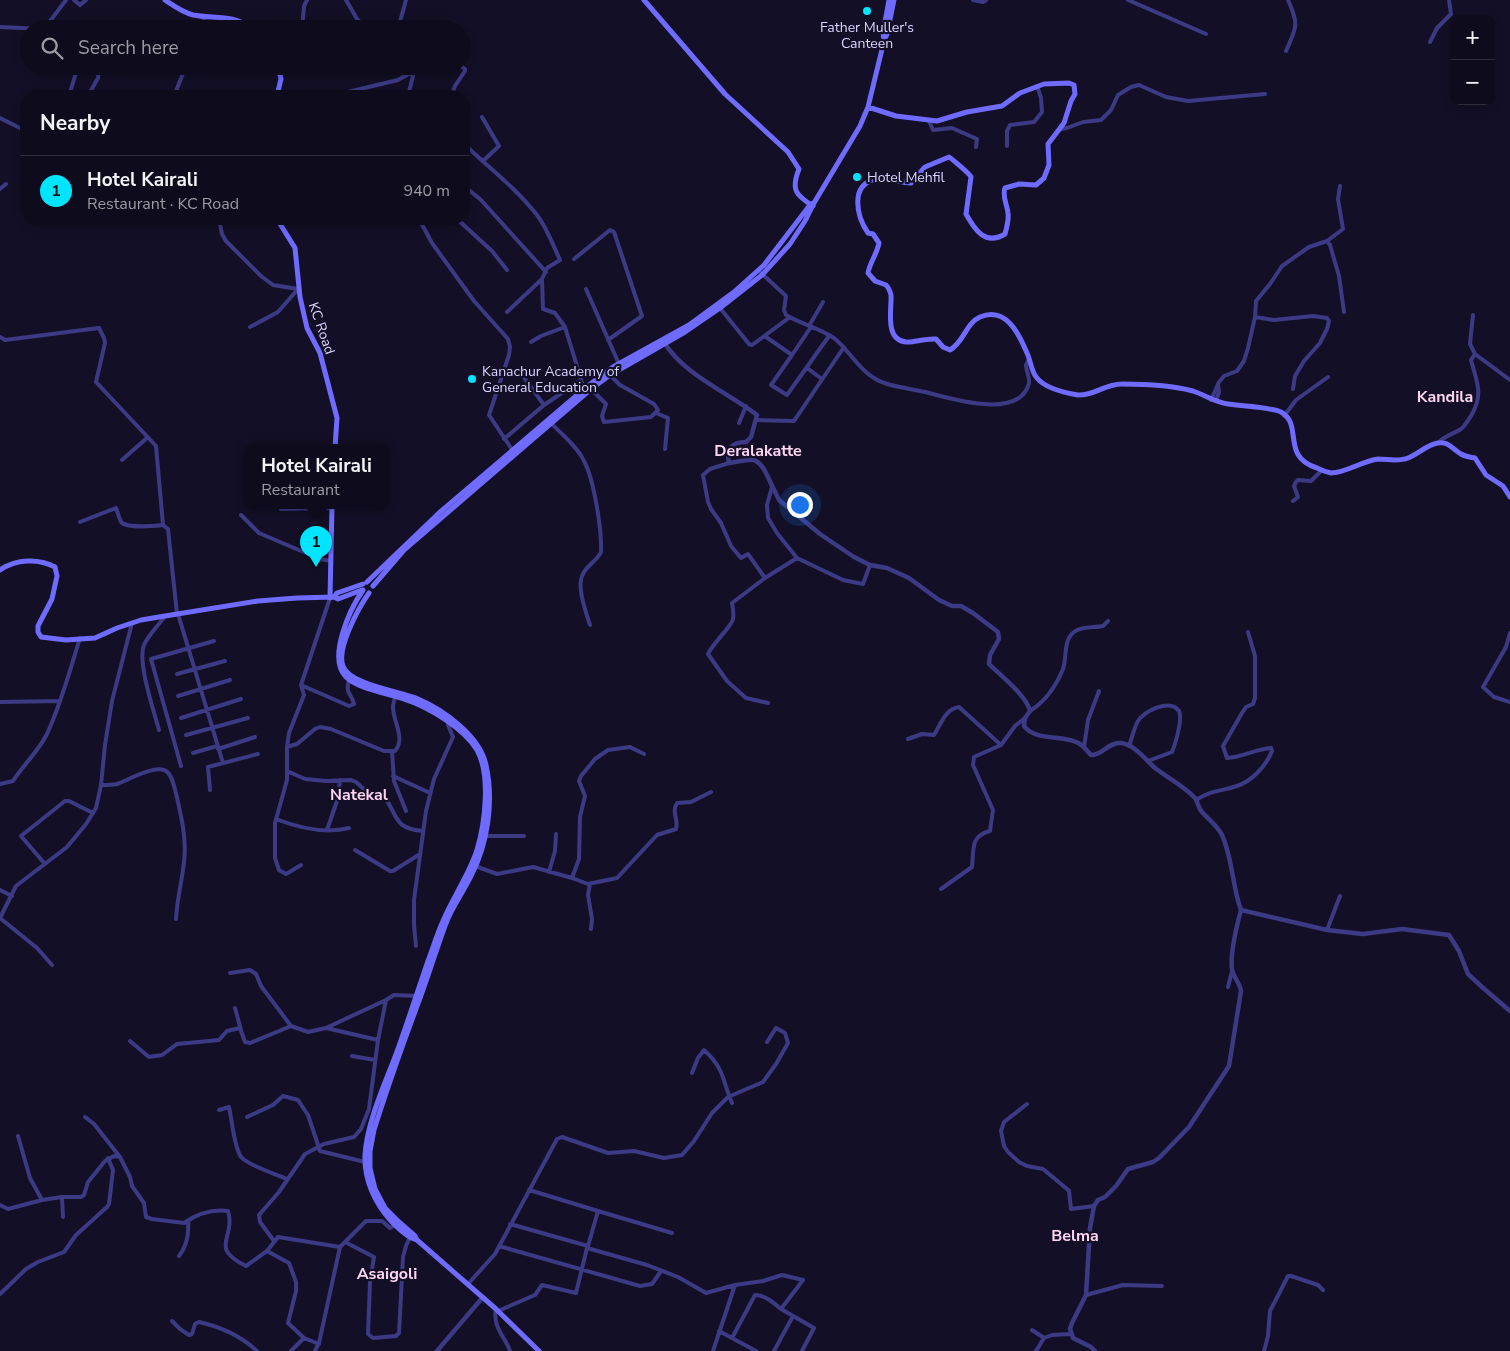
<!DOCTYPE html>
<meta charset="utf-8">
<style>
:root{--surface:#0e0b1c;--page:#1c1929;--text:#f1f3f6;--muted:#9b9ba3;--line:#2e2b3b;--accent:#00e5ff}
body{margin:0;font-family:"Nunito Sans",sans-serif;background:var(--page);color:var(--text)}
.controls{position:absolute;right:15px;top:15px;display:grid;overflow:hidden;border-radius:10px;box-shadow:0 2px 8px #0003}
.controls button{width:45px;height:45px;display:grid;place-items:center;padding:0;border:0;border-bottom:1px solid var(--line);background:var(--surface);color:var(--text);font:25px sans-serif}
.you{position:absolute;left:799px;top:504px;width:18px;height:18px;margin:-12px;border:4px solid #fff;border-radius:50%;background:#1a73e8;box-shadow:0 0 0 8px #1a73e833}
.badge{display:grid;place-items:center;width:32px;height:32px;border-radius:50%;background:var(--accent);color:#111;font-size:16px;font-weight:700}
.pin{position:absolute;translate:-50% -41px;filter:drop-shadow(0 1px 2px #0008)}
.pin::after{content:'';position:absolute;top:26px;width:18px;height:15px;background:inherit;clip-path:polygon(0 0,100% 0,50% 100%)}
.popup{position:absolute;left:244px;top:444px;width:145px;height:65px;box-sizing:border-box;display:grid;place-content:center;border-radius:10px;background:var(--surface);filter:drop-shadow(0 1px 4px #0005);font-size:16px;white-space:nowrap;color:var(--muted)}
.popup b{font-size:19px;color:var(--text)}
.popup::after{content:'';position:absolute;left:50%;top:100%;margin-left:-10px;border:10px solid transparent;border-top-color:var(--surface)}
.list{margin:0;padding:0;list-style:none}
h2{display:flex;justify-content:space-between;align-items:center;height:65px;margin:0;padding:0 20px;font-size:21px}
h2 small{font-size:16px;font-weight:400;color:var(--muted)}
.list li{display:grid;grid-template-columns:32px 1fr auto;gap:15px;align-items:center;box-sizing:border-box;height:70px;padding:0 20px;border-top:1px solid var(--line)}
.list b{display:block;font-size:19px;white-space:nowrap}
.list p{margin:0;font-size:16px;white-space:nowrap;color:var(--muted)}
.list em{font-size:16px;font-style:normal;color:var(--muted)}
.icon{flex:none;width:28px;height:28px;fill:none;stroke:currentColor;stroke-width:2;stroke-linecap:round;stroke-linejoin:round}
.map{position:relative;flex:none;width:1510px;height:1351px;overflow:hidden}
.search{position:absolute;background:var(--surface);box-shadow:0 2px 8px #0003;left:20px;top:20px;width:450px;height:55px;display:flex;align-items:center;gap:12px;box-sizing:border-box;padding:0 18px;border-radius:28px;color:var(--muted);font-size:19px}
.panel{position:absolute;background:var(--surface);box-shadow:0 2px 8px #0003;left:20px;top:90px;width:450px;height:135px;border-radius:20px}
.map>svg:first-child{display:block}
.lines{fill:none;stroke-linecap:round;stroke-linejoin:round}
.minor{stroke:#3d3a85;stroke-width:4}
.tertiary{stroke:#3d3a85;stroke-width:4.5}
.secondary{stroke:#6f6bff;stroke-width:5}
.poi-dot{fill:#00e5ff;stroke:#130f26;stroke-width:2}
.labels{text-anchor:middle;stroke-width:4.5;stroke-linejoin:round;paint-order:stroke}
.poi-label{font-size:14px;fill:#d9d4ff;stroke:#130f26;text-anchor:start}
.street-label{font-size:14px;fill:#d9d4ff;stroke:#130f26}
.quarter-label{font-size:16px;font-weight:bold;fill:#ffd6f0;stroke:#130f26}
</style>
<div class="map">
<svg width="1510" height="1351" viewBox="0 0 1510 1351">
<rect width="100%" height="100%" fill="#130f26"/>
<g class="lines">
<path class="minor" d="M74,0L80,5L86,0
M346,0L357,19L367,29
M973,0L983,2L986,0
M1128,0L1206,34
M400,24C413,27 426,25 439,29
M0,27L44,29L66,0
M201,29L205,16
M302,29L304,6L307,0
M398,29L406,0
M1430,42L1437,28L1451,14L1449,0
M1286,51C1297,27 1299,24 1288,0
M302,66C320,74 329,70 347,66
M404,66L413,76L408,96
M278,93L294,96
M71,94L79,96
M69,96L78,66
M88,96L98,78L99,69
M174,96L186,66
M331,96L398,80L423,66
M451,96L455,86L465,71V69L461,66
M482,117L499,146L483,161
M0,118L26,131
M929,121L933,130L952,128L977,139L976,147
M1061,129L1067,128L1083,122L1101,120L1111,110L1118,95L1131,87L1139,85L1166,97L1188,101L1265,94
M464,144C488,167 516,188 537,215C547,228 553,245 560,260L547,268L542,279L543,309L555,313L565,327L584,389
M1007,146V131L1010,125L1034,122L1042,112L1041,98L1037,86
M464,186L481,200L546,272
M0,189L6,184
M219,219L222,234L226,241L261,276L273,285L298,289L278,312L250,327
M419,219L432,243L474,301L508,339L510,347L509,355L489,415L513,451
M457,219L492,251L507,270
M1327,241L1330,245L1339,276L1344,312
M574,259L610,230L614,232L642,316L608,340
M759,271L786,296L784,310L786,315C801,324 819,328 834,338C849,350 858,369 874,378C888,387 909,388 925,392C949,398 1020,421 1029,383C1030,378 1026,370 1026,365L1029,359
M586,289L619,364
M720,308L749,344L752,345L763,337H766L792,355L771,385L787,395L829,336
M507,312L542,279
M1473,315L1470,344L1475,354L1510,380
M1255,317L1274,320L1313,316L1327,318L1329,321L1327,329L1320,343L1304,361L1295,376L1293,389
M809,326L823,302
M0,337L5,340L99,328L104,338L105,343L96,382L156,446L163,525L168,529L177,614
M763,337L790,317
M531,342L541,336L565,327
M792,355L811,327
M807,368L822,379
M591,389L606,404L602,416L604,422L651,417L658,410L654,404L620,385L610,375
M1211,400L1219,382L1224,376L1237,371L1244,361L1248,348L1255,317L1256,301L1270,284L1282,266L1309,247L1327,241L1343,229L1338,199L1340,186
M1216,401L1219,392L1218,384
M544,405L581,380
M656,413L668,418L665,449
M1284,416L1296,400L1328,377
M756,420L794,421L844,347
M551,423C562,435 577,446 584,461C594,479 602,531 601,552C597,561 587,565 583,574C576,586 586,612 590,625
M739,423L746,406
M504,439L544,405L520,372
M1438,443C1445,435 1454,434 1461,429C1465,426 1468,420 1471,416C1484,394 1477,383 1471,360L1475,354
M122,460L148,437
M729,463L710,469L703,475L708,502L711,509L721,523L731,546L741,558L748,554L765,578
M772,487L767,505L768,518L777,533L797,558L843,580L863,584L870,565
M1293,501L1298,497L1294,486L1296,482L1298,480L1311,481L1322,470
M281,509L332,508
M241,515L259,533L320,559L331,561
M80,522L116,508C118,512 119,520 122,523C129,528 154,526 163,525
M178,614L223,763
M1510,633L1506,647L1483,687L1494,697L1510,702
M177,674L225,661
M301,685L349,706L354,704C351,692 345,694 349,680
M178,696L230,680
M0,702L60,701
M768,703L746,698L727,681L708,654C713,643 732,626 733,619C734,614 733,608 732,603L765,578L797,558
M1030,711C1046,701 1056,686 1063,669C1067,658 1063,640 1074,632C1082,626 1094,628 1103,626L1108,621
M181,718L241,699
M159,730C154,711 137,662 144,645C148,635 159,625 165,616
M186,735L248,718
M908,739L922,734L934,735C941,724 945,709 959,707L1001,745
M1129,746C1132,738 1134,728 1138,721C1144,711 1170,698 1179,711C1183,719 1175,745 1172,752L1148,761
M287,747L297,744L315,729L320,727L331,729L384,751H395C406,738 393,722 393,707C393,703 395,698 396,694
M1084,747L1088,720L1099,691
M218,749L255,737
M392,751L394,781L406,811
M193,753L217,746
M181,766L151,659L214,641
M287,771L305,779L326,781L351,780L356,782L366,791L384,796C398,816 394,829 423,831
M393,776L430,793
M0,784L13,781C23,765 38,752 47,734C61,704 70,670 80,638
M101,785C106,785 112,785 117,784C128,780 153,766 164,770C172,772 174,787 176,793C181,816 187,839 184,862C182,881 177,899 176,919
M210,790L208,767L258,754
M1196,800C1213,789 1220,792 1237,786C1252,781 1266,766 1272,751L1271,748C1256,749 1243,757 1227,758L1223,746L1242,713L1246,707L1253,704L1255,698V656L1248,632
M276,819C299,828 325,834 349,828
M327,830L338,798L340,780
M485,836H524
M355,850L390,871H393L420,854
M45,864L21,836L65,801H69L93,813
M301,865L286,874L279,870L275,858V823L287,780V747L289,733L304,695L301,685L330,598
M475,866L497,874L533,867L572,878L588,884L617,878L657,835L676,829C679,820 671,812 677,803L691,802L711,792
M549,872L555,851L556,834
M572,878L579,859L580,817L585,796L579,781L581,776L595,759L608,750L630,747L644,754
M590,884L588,895L592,919L591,929
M941,889L972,867C974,849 970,836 990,831L993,810L973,765L974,757L1001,745L1015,726L1025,718
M0,890L12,896
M0,918L16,886L67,847L86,824L96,808L101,785L105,745L112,701L132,623
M0,918L37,948L52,965
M1327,930L1340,896
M416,946L414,925V900L426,811L434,779L453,737L448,725L449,721
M230,973L250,970L256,974L261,986L291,1026L308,1032L326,1028L386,1000L394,995L418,996
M1228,987L1232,971
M235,1008L241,1030
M326,1028L378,1040
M130,1041L149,1057L162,1055L177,1044L219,1040L227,1031L240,1028L245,1042L250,1043L291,1026
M352,1056L375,1060
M692,1073L698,1058L704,1050C725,1069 722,1080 732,1103
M1027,1104L1004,1122L1001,1131L1004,1146L1008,1152L1019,1162L1027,1166L1043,1169L1067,1189L1069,1191L1071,1209L1094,1206
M219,1110L229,1107C232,1120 234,1147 241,1157C249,1166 276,1174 287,1179
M85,1117L94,1124L120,1157
M247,1117L273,1105L283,1096L298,1100L308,1115L320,1151L365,1162
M18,1136L30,1178L42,1200
M529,1190L598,1211L588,1246
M62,1197L63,1217
M0,1205L8,1209L42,1200L62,1197H81L84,1195L88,1182L105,1161L114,1156L120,1157L130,1177L132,1186L144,1203L146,1217L152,1219L184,1223C197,1214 213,1209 228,1211C236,1239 208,1247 246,1266L267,1251L278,1237L340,1247
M598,1211L672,1233
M510,1224L588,1246L587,1248L647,1265L678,1277L706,1293L735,1285L763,1281L782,1275L803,1280L781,1309L814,1328L802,1351
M274,1241L260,1222L259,1215L279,1192L305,1154L324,1144L354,1137L361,1129L369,1109L378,1040L386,1000
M345,1242L374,1257L370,1282L368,1334L373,1338L396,1336L399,1333L403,1257L406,1246L410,1237
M499,1246L640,1286L652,1284L661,1271
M267,1251L289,1263L296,1282V1291L288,1323L304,1338
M179,1256C187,1246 189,1233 188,1221
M468,1284L495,1254L557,1139L562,1137L608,1153L634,1151L664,1158L682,1155L694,1141L712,1113L728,1097L763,1082L776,1064L788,1043L785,1033L776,1028L767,1042
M0,1294L26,1269L38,1262L64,1252L76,1235L107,1207L109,1204L113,1170L108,1158
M1086,1295L1123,1285L1162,1286
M496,1309C492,1326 505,1337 510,1351
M498,1311L535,1295L542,1285L576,1293L587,1248
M172,1321L180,1329L189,1335L192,1334L195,1324L199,1322C221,1327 240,1335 257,1351
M1032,1330L1044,1338
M719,1331L756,1351
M732,1338L755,1295C765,1295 774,1303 781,1309
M291,1351L304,1338L319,1344
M315,1351L319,1343L340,1247L366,1221H382L390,1228L396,1225
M713,1351L735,1285
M774,1351L793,1316
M1036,1351L1044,1338L1052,1335L1071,1334
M1264,1351L1268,1336L1270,1311L1288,1276H1291L1318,1285L1323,1290"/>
<path class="tertiary" d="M663,341C685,376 726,391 757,415L751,437L746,442C732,442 726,449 729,463L747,460H754L759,463L764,469L779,500L820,534L854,557L870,565L887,568L909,578L939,600L952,606H961L973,613L998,632L999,639L990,655L989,664C1000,675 1027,696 1030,711L1025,718L1024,726C1035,741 1060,735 1076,742C1083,744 1086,750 1091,755C1103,755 1108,742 1121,743C1134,744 1146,760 1155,768C1168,778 1184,786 1195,798C1198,802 1198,808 1202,812C1209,820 1217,825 1222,835C1233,859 1232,886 1241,910L1327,930L1363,934L1402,929L1449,935L1459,951L1468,974L1482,987L1510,1011
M437,1351L483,1297
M1095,1351L1091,1347L1073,1338L1070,1329L1072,1323L1086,1295L1090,1228L1094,1206L1098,1200L1105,1197L1116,1186L1128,1169L1153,1162L1159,1158L1189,1127L1229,1066L1241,991C1240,983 1233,977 1232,969C1230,954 1237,925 1241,910"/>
<path class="secondary" d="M165,0C174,6 182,12 193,15C212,19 237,14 251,29
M644,0L725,94L788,152L799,169C791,189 795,195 813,206
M884,41L883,33L889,0
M277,96L281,79L278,66
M868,107L896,116L937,121L967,112L1002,106L1020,93L1044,84L1069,83L1074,85L1075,94L1071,101L1064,123L1048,144L1049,165L1044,178L1036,185L1019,184L1005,188C1002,197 1007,204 1008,213C1009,220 1007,227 1005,234C985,246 975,230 966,214L971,177C970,174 952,159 949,157L925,167L911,183C900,183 888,177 876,179C849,185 857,217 868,233L873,234L879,243C877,254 870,262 868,273L875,281L886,285C889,288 890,291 891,295C892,308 884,340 906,342C913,343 925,338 936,339L943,347L950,350C964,342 966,323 980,317C1006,306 1019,334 1027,353C1031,361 1031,372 1037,378C1045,388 1066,393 1078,395C1094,396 1104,384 1122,384C1144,384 1171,385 1193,391C1205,395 1215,402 1228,404C1240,406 1271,407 1281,412C1304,425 1280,456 1317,468C1321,470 1326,472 1331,473C1346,473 1362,461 1378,459C1388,459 1398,462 1408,458C1418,454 1428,444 1438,443C1449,441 1453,450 1461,454C1466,457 1470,457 1475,458L1486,475L1503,486L1510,497
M277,219L295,248L300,297L307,328L320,353L337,418L335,448
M0,570C16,559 38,558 55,567L57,576L52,599L38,626V632L41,637L66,640L95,638L117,628L141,620L165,616L258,601L297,598L334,597
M367,582L439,513L589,385L613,367L689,325L734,292L764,265L810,205L813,203
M373,586L404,550L591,389L610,375L685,332L720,308L762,275L790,244L805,221L814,203L860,126L868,107L884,41L887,34L894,0
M362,590L338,599L334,597L337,593L363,584
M363,590C350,609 327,658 346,677C358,689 387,693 404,699C427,706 464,728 477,750C491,775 485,823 477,850C469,875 453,897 443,921C437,934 433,948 428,961C418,990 409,1018 399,1046C387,1080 367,1120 365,1155C364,1180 375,1204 392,1222C399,1229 408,1238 417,1240
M369,593C359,607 336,649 343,666C350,685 400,691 418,699C444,710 480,736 486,765C494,801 488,843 471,876C463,893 451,908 445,926C436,950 429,974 420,998C404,1041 388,1085 374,1130L370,1151V1168L375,1189L385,1208L399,1222L415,1236L417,1240L496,1309L539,1351
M330,598L332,506"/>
</g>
<g class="poi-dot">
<circle cx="867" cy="11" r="5"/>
<circle cx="857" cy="177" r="5"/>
<circle cx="472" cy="379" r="5"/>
</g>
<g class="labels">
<g class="poi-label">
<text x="867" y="32" text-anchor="middle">Father Muller's<tspan x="867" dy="16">Canteen</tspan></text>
<text x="867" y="182">Hotel Mehfil</text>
<text x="482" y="376">Kanachur Academy of<tspan x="482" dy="16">General Education</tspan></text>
</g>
<g class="street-label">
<text transform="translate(322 328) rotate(71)" y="5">KC Road</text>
</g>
<g class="quarter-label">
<text x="1445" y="402">Kandila</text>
<text x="758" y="456">Deralakatte</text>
<text x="359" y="800">Natekal</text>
<text x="1075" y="1241">Belma</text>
<text x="387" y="1279">Asaigoli</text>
</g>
</g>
</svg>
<div class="controls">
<button>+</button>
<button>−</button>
</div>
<div class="you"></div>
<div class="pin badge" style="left:316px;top:567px">1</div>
<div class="popup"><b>Hotel Kairali</b>Restaurant</div>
<div class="search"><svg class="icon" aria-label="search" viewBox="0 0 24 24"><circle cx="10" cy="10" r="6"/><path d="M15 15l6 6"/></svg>Search here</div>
<section class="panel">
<h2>Nearby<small></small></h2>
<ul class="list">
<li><span class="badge">1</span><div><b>Hotel Kairali</b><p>Restaurant · KC Road</p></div><em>940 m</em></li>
</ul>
</section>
</div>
